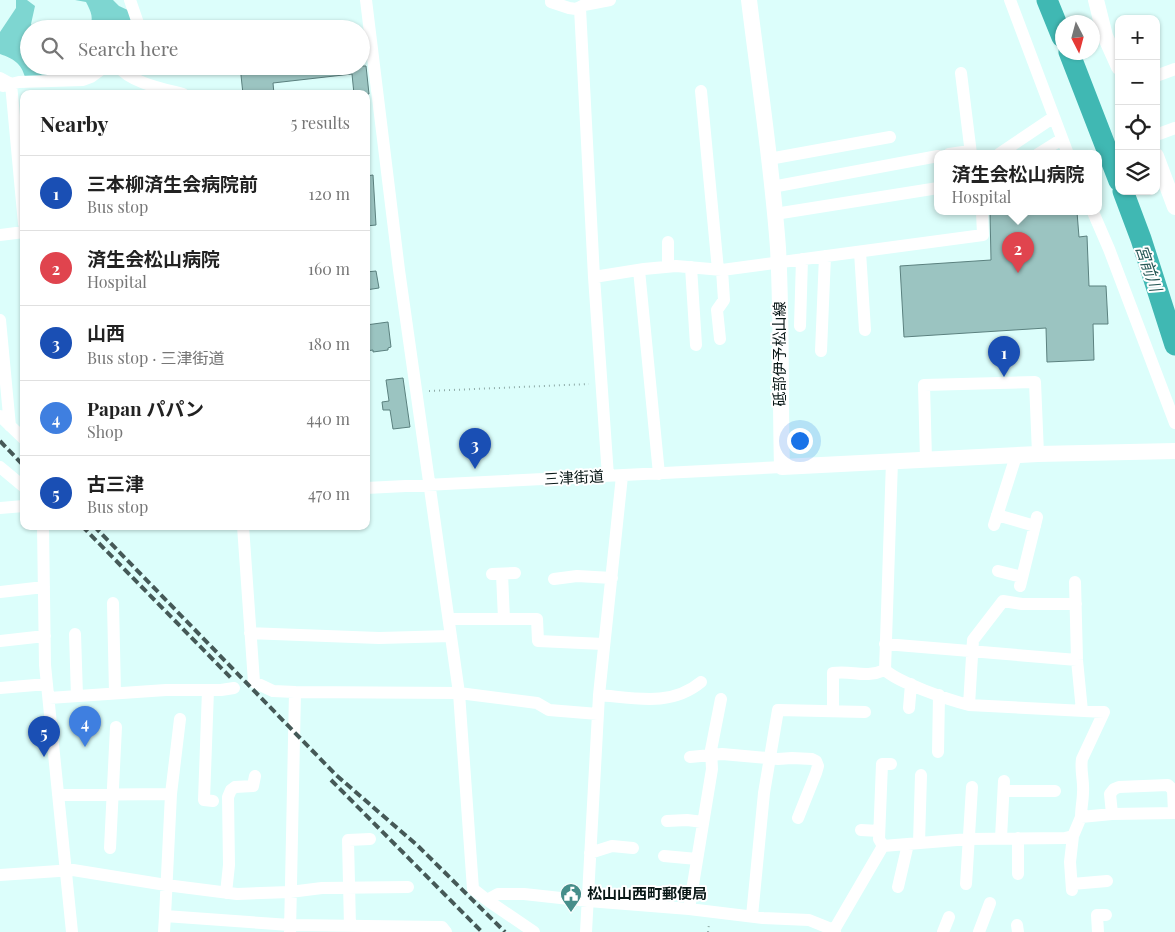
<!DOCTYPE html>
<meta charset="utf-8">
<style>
:root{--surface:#fff;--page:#f2f2f2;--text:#222;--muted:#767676;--line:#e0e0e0;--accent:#468e8a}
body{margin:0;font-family:"Playfair Display","Noto Sans JP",serif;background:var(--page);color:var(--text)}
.controls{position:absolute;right:15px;top:15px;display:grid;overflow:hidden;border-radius:10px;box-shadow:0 1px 4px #0004}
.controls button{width:45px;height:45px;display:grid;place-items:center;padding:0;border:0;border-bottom:1px solid var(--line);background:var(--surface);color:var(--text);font:25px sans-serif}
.compass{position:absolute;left:1055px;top:15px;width:45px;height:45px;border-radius:50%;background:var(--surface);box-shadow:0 1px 4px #0004;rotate:174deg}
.you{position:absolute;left:799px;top:440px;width:18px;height:18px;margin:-12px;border:4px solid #fff;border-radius:50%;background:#1a73e8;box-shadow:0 0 0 8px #1a73e833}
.badge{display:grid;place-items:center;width:32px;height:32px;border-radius:50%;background:var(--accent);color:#fff;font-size:16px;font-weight:700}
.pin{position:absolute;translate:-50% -41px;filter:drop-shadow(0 1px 2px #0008)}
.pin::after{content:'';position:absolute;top:26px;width:18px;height:15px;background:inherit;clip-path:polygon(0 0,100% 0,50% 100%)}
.popup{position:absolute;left:934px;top:150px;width:168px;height:65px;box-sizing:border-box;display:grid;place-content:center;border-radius:10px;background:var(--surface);filter:drop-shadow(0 1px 4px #0005);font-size:16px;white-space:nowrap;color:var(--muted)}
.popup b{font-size:19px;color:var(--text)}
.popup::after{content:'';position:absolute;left:50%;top:100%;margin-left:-10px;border:10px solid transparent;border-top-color:var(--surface)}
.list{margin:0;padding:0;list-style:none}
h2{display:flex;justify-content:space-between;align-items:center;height:65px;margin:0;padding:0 20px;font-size:21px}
h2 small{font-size:16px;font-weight:400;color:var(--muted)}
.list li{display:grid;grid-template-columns:32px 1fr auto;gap:15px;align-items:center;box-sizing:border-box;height:75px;padding:0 20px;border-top:1px solid var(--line)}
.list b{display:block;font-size:19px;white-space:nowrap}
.list p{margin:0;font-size:16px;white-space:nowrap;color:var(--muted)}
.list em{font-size:16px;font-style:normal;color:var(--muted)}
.icon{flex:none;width:28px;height:28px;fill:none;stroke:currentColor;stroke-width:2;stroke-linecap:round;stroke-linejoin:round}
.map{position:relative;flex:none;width:1175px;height:932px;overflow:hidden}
.search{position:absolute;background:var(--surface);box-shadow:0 1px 4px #0004;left:20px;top:20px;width:350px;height:55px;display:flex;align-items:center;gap:12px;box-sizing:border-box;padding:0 18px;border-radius:28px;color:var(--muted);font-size:19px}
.panel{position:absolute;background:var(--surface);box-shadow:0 1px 4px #0004;left:20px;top:90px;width:350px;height:440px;border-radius:10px}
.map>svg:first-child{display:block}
.green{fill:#7ed6d1}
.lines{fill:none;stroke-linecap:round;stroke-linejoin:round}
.river{stroke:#40b8b3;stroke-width:21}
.building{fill:#9bc4c1;stroke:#5b817f}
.path{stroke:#8faba8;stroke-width:2;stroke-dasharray:1 4;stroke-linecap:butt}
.minor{stroke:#fff;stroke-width:12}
.major{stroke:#fff;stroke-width:16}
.rail{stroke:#455957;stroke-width:4;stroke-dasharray:8 4;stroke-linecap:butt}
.labels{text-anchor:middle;stroke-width:4;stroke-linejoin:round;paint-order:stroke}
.street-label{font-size:15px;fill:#081716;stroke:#fff}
.poi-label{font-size:15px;font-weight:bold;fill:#081716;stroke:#fff;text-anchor:start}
.water-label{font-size:16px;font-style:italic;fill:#265856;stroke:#fff}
</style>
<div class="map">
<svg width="1175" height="932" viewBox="0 0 1175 932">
<rect width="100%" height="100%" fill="#dcfefb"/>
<path class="green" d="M16,0H27L35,6L31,24L34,29H29V66H91L69,75L25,77C21,63 14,59 0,54V32L16,8Z
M75,0H113L119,6L132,12L137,29H88C95,19 91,12 86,2Z"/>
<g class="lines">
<path class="river" d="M1047,0L1062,37
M1069,52L1119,181
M1123,191L1141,239L1175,345"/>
</g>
<path class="building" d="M240,66H366L369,94H354L352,74L273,83L274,94H243Z
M373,175L376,225L366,226V176Z
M990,212H1077L1079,237L1087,236L1089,286H1106L1108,324H1093L1094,360L1047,362L1046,328L904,337L900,266L991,260Z
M376,271L379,288L366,290V272Z
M388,322L391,347L388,348V350L373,352V350L366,351V325Z
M403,378L410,427L393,429L390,410H383L382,402L389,401L386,380Z"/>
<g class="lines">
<path class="path" d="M429,391L589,384
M708,932L709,924"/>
<path class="minor" d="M130,0L140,29
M366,0L399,270L459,693L473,889L487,900L534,932
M551,0V2L569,8L576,9L584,5L610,0
M1010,0L1068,154
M580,8L594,277L608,476
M118,66C131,83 164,89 183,94
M961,73L971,154
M1156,76L1175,69
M0,78L11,84L24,224
M3,86L19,82L83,80L91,77L106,66
M701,91L718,270
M1156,135L1175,128
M949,154L963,152
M999,154L1054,117
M1038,154L1062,139
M769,159L890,137
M772,187L938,156
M1093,212L1109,249L1175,423
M775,214L938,188
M0,235L24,232
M668,242V267
M860,252L865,330
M691,267L696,345
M639,270L659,474
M594,277L644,269L676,266L722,270L983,235L982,212
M0,320L10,426
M800,326L802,259
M720,339L717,310L724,300L722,270
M821,351L825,256
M0,416L24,439
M926,460L924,385L1035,382L1038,454
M892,461L885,670C899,683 949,700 969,705L1104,712L1082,759C1080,770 1084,781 1083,792C1083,800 1081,808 1081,817
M0,467L24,487
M366,488L782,467
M0,508L24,506
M997,515L1035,526
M994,525L1016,456
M43,526L45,665L72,932
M243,526L254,682L273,691L295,692L290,932
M998,571L1022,577
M492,574L515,573
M502,574L504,619
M554,579L577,576L612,578
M1075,582L1077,660L1082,711
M1020,586L1037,517
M0,592L44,587
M113,603L115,693
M449,619H537L538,641L604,644
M250,633L379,638L451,636
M75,634L77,696
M0,641L45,636
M885,644L1077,660
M0,688L47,684
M208,690L204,800L213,801
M295,692L459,693L537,703L549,710L598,714
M599,695C635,698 671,707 701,682
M49,698L166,690H221L234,688
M969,705L973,640L1003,601L1022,604H1076
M909,708L911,684
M833,711V673C853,670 864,679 885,670
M938,752L939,695
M690,757L722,754L778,759L792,758L812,759L816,761L818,766L816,773L798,818
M1004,791H1055
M58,795L171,794
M1112,814L1110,794L1114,789L1119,787L1168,785L1173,790L1174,813
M667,821L687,820L703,822
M861,830L879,831
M1001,838L1004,781
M1018,838V874
M919,843L921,775
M883,846L879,839L882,764H891
M110,848L116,727
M590,853L612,846L633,848
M664,856L697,859
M0,875L73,870L166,885L237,894L290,892L322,888L408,887
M966,884L972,787
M1072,884L1107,881
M898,887L908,844
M1072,890L1070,862L1073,836
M226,893L229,865L228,797L231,790L235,787L253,786L255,776
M487,900L498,894H524L588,901L689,909L763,918L809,920L834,930L835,932
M689,909L712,769L711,750L721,699
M165,916L171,794L180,719
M752,916L764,793L778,710L865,712
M1017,925L1018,932
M350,926L348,840L370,839
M834,930L883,846L969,839L1065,838L1073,836L1081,817L1112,814L1175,813
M164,932L165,916L290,925L442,927L446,932
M586,932L599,695L622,476
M943,932L949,917
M979,932L990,903
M1098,932L1097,915H1106"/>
<path class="major" d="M749,0C759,82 772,165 778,248C782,321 780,394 782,467L1038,454L1175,451
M1096,0L1105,36L1119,67
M1156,156L1175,207"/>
<path class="rail" d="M0,441L24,466
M82,526L233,680
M94,526L336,775L418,846L505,932
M331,780L482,932"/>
</g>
<defs>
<g id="civic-pin" transform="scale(1.125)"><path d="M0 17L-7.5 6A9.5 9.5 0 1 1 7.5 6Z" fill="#468e8a" stroke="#fff"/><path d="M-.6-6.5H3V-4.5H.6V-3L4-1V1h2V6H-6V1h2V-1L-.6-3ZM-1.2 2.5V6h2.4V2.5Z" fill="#fff"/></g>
</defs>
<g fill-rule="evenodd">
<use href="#civic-pin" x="571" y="894"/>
</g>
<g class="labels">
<g class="street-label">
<text transform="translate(780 354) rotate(-90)" y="5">砥部伊予松山線</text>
<text transform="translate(574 478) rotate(-3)" y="5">三津街道</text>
</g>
<g class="poi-label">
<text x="587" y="899">松山山西町郵便局</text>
</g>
<g class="water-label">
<text transform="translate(1149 268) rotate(71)" y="6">宮前川</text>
</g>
</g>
</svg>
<div class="controls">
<button>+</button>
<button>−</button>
<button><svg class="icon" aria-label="locate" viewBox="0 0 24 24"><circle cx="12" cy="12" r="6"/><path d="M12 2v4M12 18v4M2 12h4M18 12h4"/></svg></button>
<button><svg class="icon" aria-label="layers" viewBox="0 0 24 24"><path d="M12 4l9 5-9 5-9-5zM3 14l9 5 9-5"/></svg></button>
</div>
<svg class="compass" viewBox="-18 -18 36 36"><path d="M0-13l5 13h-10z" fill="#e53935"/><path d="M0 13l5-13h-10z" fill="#767676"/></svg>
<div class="you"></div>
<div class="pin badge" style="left:1004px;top:377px;background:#1a4fb4">1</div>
<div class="pin badge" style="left:1018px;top:273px;background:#e0444e">2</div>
<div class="popup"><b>済生会松山病院</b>Hospital</div>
<div class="pin badge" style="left:475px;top:469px;background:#1a4fb4">3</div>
<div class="pin badge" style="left:85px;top:747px;background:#3f7fe0">4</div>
<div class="pin badge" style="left:44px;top:757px;background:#1a4fb4">5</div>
<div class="search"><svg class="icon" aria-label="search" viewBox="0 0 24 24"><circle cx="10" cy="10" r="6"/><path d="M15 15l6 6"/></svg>Search here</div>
<section class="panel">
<h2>Nearby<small>5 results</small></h2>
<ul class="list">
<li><span class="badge" style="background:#1a4fb4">1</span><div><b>三本柳済生会病院前</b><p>Bus stop</p></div><em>120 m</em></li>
<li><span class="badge" style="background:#e0444e">2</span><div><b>済生会松山病院</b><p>Hospital</p></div><em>160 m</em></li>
<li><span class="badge" style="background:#1a4fb4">3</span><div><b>山西</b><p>Bus stop · 三津街道</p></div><em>180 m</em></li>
<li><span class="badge" style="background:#3f7fe0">4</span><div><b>Papan パパン</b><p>Shop</p></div><em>440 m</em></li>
<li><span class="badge" style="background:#1a4fb4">5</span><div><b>古三津</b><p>Bus stop</p></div><em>470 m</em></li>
</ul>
</section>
</div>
